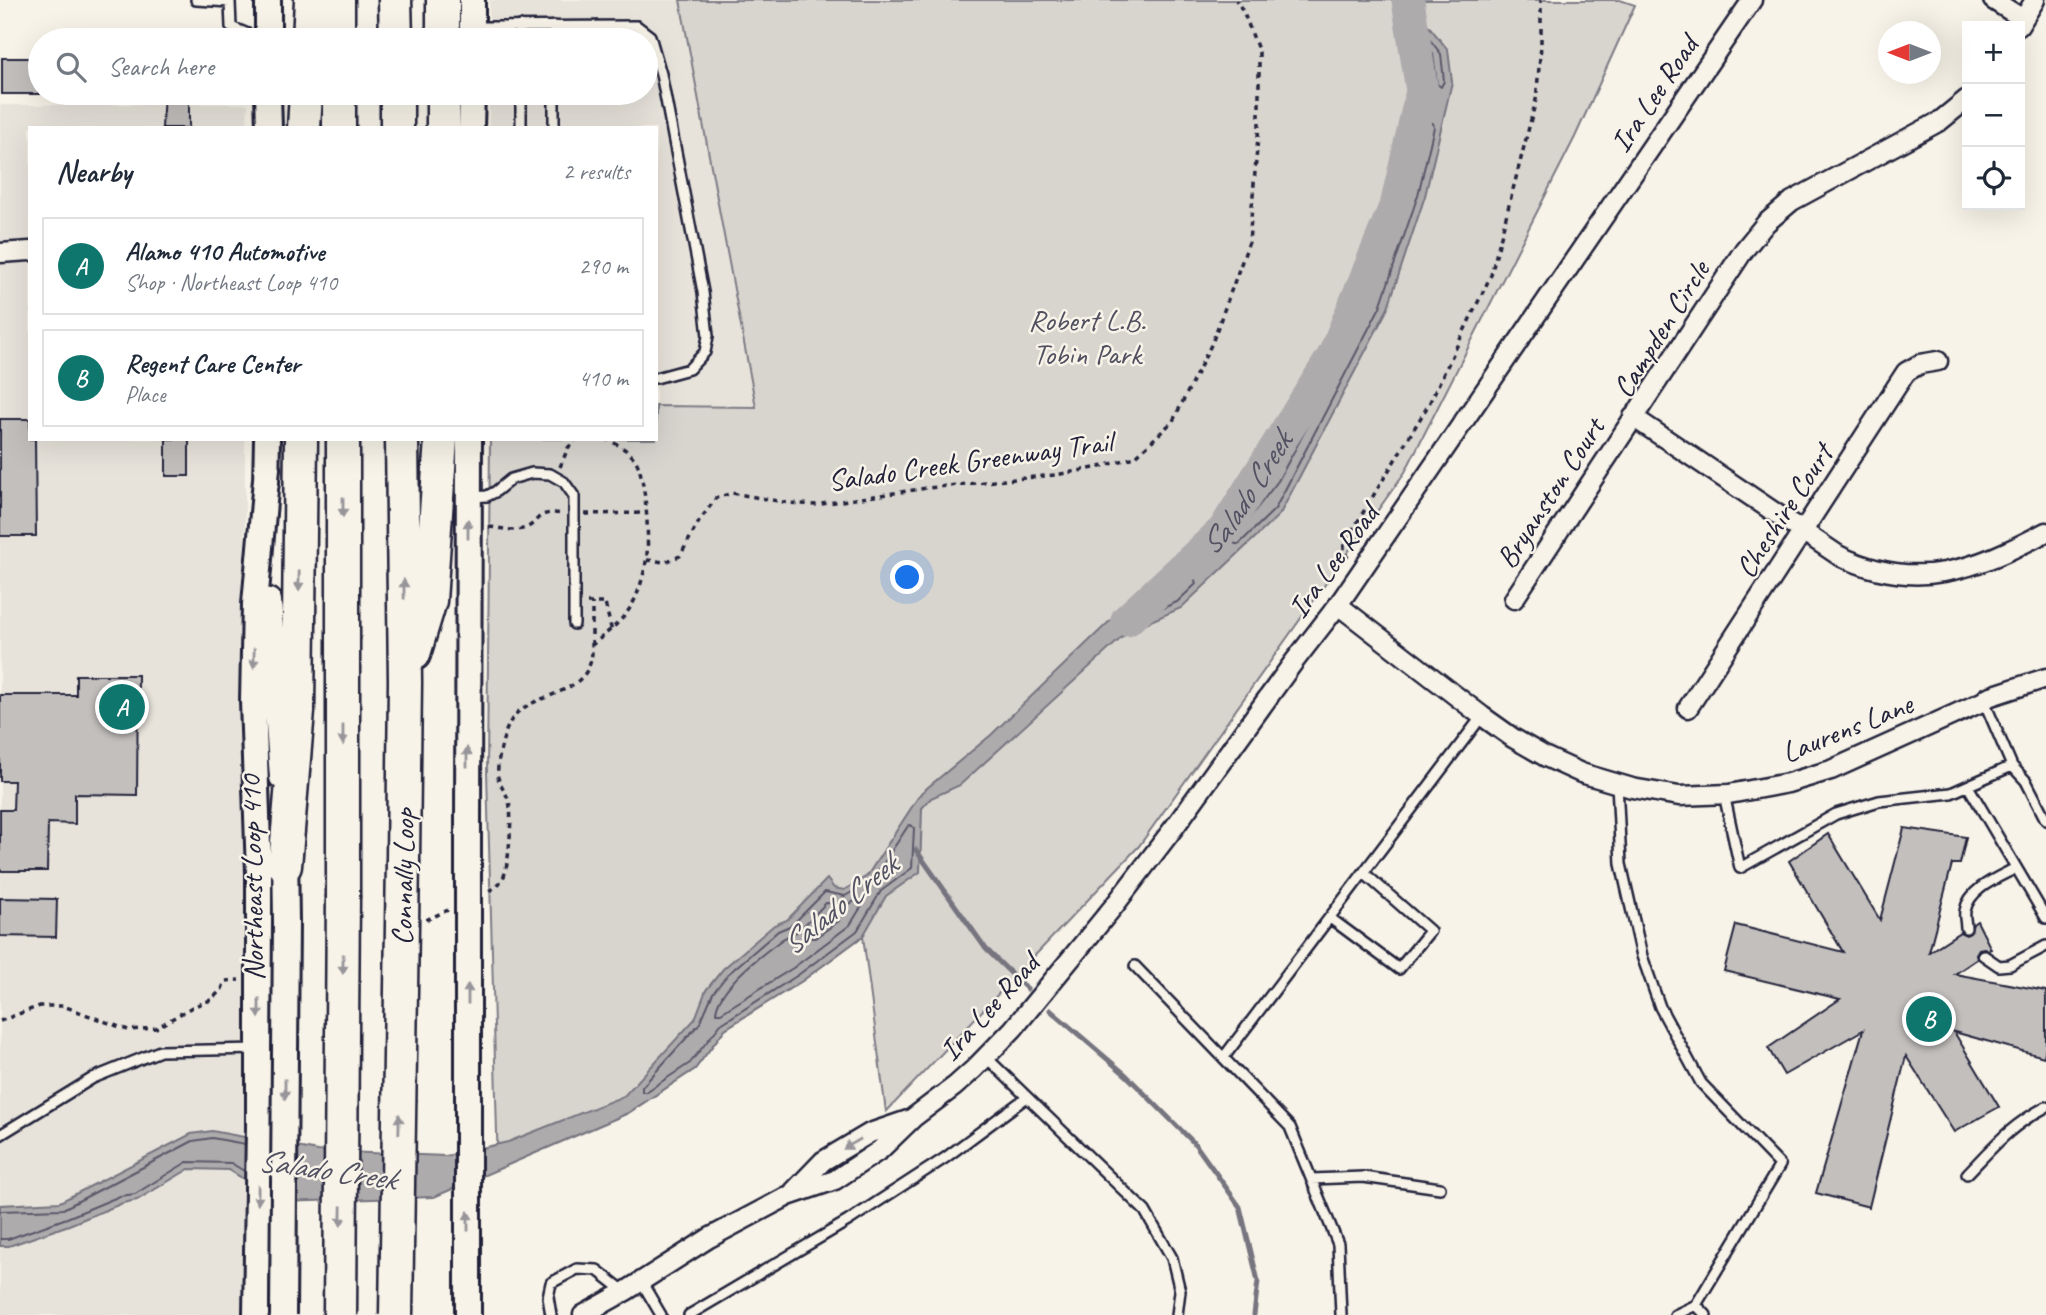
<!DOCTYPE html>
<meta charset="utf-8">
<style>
:root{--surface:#fff;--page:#f6f6f7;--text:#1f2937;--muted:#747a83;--line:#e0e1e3;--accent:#0f766e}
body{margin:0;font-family:Caveat,sans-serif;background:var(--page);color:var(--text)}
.controls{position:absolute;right:21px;top:21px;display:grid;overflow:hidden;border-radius:0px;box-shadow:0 7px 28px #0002}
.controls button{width:63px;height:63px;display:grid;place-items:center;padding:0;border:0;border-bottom:2px solid var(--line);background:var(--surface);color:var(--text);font:35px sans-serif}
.compass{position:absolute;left:1878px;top:21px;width:63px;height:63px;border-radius:50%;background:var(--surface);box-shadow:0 7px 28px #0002;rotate:270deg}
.you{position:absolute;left:908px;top:578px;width:24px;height:24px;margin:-18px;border:5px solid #fff;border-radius:50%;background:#1a73e8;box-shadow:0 0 0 10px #1a73e833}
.badge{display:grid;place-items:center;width:46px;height:46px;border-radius:50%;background:var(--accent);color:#fff;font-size:23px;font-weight:700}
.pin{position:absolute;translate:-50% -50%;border:4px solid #fff;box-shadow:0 2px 7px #0006}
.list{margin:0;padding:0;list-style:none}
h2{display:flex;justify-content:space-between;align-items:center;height:91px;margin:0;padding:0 28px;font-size:30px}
h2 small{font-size:23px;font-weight:400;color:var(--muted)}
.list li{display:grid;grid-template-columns:46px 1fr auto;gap:21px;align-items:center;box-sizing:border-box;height:98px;margin:0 14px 14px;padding:0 14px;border:2px solid var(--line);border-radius:0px}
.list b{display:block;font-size:26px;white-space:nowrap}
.list p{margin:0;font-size:23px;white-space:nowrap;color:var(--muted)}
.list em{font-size:23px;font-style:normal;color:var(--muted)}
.icon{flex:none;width:38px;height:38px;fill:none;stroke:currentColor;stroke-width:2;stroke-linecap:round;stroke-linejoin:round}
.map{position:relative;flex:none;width:2046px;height:1315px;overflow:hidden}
.search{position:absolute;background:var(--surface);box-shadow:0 7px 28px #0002;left:28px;top:28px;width:630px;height:77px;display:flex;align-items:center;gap:18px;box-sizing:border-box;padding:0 24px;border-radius:38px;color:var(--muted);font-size:26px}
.panel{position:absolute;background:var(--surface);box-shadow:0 7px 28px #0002;left:28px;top:126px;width:630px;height:315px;border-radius:0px}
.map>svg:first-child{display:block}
.built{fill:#e7e3db}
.green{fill:#d8d5cf;stroke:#7d7c85;stroke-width:2}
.water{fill:#aeabad;stroke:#76747f;stroke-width:2}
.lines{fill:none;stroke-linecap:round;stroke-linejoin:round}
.shore{stroke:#5a5969;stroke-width:2}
.stream{stroke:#76747f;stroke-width:5}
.river{stroke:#aeabad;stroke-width:33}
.building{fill:#c2bfbd;stroke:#22223b;stroke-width:2}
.lane-casing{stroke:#22223b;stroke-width:14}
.street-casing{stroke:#22223b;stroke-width:23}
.secondary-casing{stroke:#22223b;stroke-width:30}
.highway-casing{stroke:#22223b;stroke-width:37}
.path{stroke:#22223b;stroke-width:3.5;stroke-dasharray:5 5;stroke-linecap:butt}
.lane{stroke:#f7f3e8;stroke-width:9}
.street{stroke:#f7f3e8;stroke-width:18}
.secondary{stroke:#f7f3e8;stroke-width:24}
.highway{stroke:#f7f3e8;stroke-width:32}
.secondary-bridge-casing{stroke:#22223b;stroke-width:30;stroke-linecap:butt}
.highway-bridge-casing{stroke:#22223b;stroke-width:37;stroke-linecap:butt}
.secondary-bridge{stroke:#f7f3e8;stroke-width:24}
.highway-bridge{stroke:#f7f3e8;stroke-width:32}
.oneway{fill:#97959a}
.labels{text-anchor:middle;stroke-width:5;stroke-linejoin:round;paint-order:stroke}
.street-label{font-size:30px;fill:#22223b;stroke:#f7f3e8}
.park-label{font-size:30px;fill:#504f60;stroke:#f7f3e8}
.water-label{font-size:32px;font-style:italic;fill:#535263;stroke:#f7f3e8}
</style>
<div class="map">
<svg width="2046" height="1315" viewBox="0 0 2046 1315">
<rect width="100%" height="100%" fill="#f7f3e8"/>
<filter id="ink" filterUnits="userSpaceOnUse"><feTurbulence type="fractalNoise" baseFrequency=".0143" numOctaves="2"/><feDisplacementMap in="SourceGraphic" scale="14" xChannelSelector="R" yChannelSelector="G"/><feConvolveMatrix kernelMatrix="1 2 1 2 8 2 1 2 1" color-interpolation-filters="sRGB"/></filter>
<g filter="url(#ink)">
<path class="built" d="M489,0H680L756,408L656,406V128H489V93H646V40H489Z
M248,104L247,128H30V439H245L244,1315H0V105Z"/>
<path class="green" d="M680,0H1620L1635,5L1575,137L1405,472L1139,846L886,1112L863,936L802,981L725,1029L695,1069L628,1113L498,1169L487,773L490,439H656V406L756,407Z"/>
<path class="water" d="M1393,0H1422L1424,20L1448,50L1452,82L1425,196L1387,310L1280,514L1181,608L1130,630L960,785L931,798L922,808L920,872L886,896L863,936L802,981L725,1029L695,1069L628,1113L434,1197L280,1202L229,1170L189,1169L137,1200L123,1203L69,1225L9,1246H0V1205L60,1202L191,1134L212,1131L318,1151L446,1156L508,1142L624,1096L695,1019L706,990L723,969L774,925L787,920L827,879L834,888L844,890L867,876L921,793L991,735L1115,616L1195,569L1216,550L1271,478L1308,411L1321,360L1379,260L1394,221L1430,87L1426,57C1403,37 1396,32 1393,0Z"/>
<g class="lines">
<path class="shore" d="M1400,0L1402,18L1410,33L1433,54L1437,84L1441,87L1444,81L1441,54L1417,23L1415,0
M1429,123H1433L1434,127L1418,195L1380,307L1275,509L1239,544H1235L1233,539L1278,481L1314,414L1327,362L1386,263L1401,223Z
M1191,579L1195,580L1196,584L1177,602L1137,619L1133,618L1134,613Z
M911,825L914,828L912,868L881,891L857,931L798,975L721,1024L690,1063L646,1092H642V1087L700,1023L713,993L728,974L778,931L792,925L825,892L845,896L872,881L908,826Z
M859,899L863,900V904L850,925L793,968L721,1013H716C717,988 761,955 780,941C786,936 793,935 799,930C808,922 817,912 826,903L847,905Z
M830,914L838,916L839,921L815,938H811V933Z
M0,1211L63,1209L193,1141L212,1138L245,1144
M0,1239H8L67,1218L120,1196L135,1194L187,1162L231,1163L244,1171"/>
<path class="stream" d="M916,850L986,949L1027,989
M1050,1010L1126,1075L1195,1144L1240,1207L1258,1281L1254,1315"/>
<path class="river" id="s1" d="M1127,620L1224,530L1334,355L1397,202L1422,91L1408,0"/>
</g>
<path class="building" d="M2,58H40V94H2Z
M164,93H189V128H162Z
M0,419H30V439H35L36,536H0Z
M166,439H189V476H166Z
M76,675H138L137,795L75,794V824L48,823L47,871H0V810H13L14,781H0V695H76Z
M1904,828L1966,837L1960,864H1952L1929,952L1960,932L1966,935L1970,933L1973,924L1977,921L1991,949L1989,950L1984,948L1979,949L1976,954L1977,959L1955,974L2046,991V1047L2044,1057L1954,1032L1999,1107L1954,1132L1906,1056L1869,1207L1816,1193L1863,1030L1784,1075L1768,1048L1840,999L1724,971L1736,925L1843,952L1789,861L1828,834L1880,920Z
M0,898L57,899L56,937L0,936Z"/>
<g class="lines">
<g class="lane-casing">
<path id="lane" d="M196,0L230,2V0
M230,2L231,27L262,40
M520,26V40
M554,26V40
M474,27L637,26L650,36L661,74L703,292L708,336L705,352L689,369L656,378
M521,93V128
M554,93V128
M471,497L487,496L495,492L511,479L532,473L550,474L564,482L574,496V624
M2012,766L2026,781L2046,820
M1617,783L1621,864L1642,956L1660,1007L1701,1083L1780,1165L1696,1305L1675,1315
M1968,786L2046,918
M1724,794L1740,868L1836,814L1879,801L1951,793L2012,766L1984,701
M1330,918L1399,969L1430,931L1364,873
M1966,928C1966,923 1964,916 1965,911C1969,888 1999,877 2016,868
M1983,955L1999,966L2010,965L2046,946
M1135,966L1290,1127L1338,1244L1341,1315
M986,1057L1027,1097
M1224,1057L1482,716
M0,1135L93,1078L160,1051L258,1049
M1967,1174C1994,1146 2011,1125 2046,1107
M1312,1179L1363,1177L1440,1188
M641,1281L661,1315
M1696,1305L1706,1315
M551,1315L548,1297L551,1283L577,1269L597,1270L624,1291
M689,1315L848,1221L945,1158L1027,1097L1145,1211L1172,1258L1180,1291L1177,1315"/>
</g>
<g class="street-casing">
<path id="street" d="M1993,0L2023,19
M2019,26L2035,0
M0,253L30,251
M1633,417L1838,555C1915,593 1975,570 2046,532
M1514,599L1744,250L1766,223L1792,201L1940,121L1967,99
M1338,605L1482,716L1513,738L1546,757L1581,773L1632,788L1679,796L1729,794L1788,783L1831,770L1984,701L1988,697L2046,678
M1688,708L1906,372L1920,364L1938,361
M794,1191L823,1161L870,1133L908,1120
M583,1315L626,1291L709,1238L788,1196L835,1180L880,1150L914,1117L955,1086L974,1069L1013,1029L1114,906L1176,825L1293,663L1338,605L1752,0"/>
</g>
<g class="secondary-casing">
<path id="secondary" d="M268,0V40
M472,40V0
M268,93L269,128
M471,128L472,93
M266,484L267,439
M269,601L282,777
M468,825L469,439
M285,849L286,922
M468,1290V1315
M256,1315L259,1127V873L253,701L255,604L267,468"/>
</g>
<g class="highway-casing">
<path id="highway" d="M338,0V40
M395,0L396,40
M443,0V40
M309,40L311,0
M339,93V128
M397,93V128
M443,93V128
M304,128L306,93
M343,439V895
M402,439L405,682L403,860
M414,654L430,601L441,439
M285,866L298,711L301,439"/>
</g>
<path class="path" d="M560,467L568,448L576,439
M585,514L646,513
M489,527C503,528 515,533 528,527C534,524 536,519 541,516C547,512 557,513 563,514
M1348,558L1344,552V544L1429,404L1491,275L1536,100L1541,46V0
M647,560L665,562L680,556L700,520L716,498L732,493L789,503L815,505L927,488L1055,475L1100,467L1135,457L1173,421L1212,343L1249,242L1259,125V52L1243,11L1236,0
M587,603H605L612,632
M592,645V603
M489,891C496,887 501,883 504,876C509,864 513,814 509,802C507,793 500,787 498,777C497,765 500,752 503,740C506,730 510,719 518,712C543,691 595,694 592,645C609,631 625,620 635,599C640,588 644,574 646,562C650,541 646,479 636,461C629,450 616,443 605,439
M426,920L448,910
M0,1021L40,1006H63L128,1030L156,1028L192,1007L211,1000L222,989L225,981L239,980"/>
<use href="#lane" class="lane"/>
<use href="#street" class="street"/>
<use href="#secondary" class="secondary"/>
<use href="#highway" class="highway"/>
<g class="secondary-bridge-casing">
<path id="secondary-bridge" d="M468,825V1290
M283,1315L286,922"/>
</g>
<g class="highway-bridge-casing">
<path id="highway-bridge" d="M340,1315L343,895
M396,1315L403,860"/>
</g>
<use href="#secondary-bridge" class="secondary-bridge"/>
<use href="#highway-bridge" class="highway-bridge"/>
</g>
<defs><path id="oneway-solid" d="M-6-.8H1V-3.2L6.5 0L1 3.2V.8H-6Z" transform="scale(1.75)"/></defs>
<g class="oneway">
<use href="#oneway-solid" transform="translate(343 507) rotate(90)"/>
<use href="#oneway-solid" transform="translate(468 529) rotate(-90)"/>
<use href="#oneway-solid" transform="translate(299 581) rotate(91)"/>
<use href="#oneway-solid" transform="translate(404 589) rotate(-91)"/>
<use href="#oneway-solid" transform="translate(254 658) rotate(91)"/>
<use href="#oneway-solid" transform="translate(343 735) rotate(90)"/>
<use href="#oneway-solid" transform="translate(467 757) rotate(-90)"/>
<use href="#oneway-solid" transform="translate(343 964) rotate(91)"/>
<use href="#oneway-solid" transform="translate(468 994) rotate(-90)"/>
<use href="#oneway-solid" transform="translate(259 1008) rotate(90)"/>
<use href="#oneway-solid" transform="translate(285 1089) rotate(90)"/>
<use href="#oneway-solid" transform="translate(399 1124) rotate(-89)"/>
<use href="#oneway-solid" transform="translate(852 1144) rotate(150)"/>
<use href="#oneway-solid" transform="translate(258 1195) rotate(91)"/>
<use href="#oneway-solid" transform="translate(341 1216) rotate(91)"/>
<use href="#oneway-solid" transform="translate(468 1221) rotate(-90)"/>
</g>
</g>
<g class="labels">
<g class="street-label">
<text transform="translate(1654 94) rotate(-56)" y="10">Ira Lee Road</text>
<text transform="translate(1661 329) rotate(-58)" y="10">Campden Circle</text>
<text transform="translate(970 461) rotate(-8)" y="10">Salado Creek Greenway Trail</text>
<text transform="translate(1550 493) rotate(-57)" y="10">Bryanston Court</text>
<text transform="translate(1784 511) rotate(-57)" y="10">Cheshire Court</text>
<text transform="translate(1333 561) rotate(-54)" y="10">Ira Lee Road</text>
<text transform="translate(1847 728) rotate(-22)" y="10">Laurens Lane</text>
<text transform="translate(403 877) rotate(-89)" y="10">Connally Loop</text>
<text transform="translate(252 878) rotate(-91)" y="10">Northeast Loop 410</text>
<text transform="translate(989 1007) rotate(-48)" y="10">Ira Lee Road</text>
</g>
<g class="park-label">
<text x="1087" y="330">Robert L.B.<tspan x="1087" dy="34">Tobin Park</tspan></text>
</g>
<g class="water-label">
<text dy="11" stroke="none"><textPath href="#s1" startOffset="175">Salado Creek</textPath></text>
<text transform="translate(839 904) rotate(-39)" y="11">Salado Creek</text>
<text transform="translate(327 1169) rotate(8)" y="11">Salado Creek</text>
</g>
</g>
</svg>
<div class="controls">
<button>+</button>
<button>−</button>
<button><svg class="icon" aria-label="locate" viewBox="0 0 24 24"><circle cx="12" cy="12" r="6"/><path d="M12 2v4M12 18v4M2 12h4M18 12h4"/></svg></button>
</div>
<svg class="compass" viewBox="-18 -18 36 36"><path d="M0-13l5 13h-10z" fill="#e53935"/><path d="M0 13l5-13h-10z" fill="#747a83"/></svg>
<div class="you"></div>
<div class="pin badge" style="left:122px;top:707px">A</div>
<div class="pin badge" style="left:1929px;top:1019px">B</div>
<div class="search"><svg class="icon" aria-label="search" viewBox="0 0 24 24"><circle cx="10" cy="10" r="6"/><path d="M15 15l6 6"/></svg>Search here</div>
<section class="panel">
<h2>Nearby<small>2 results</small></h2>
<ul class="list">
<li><span class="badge">A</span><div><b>Alamo 410 Automotive</b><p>Shop · Northeast Loop 410</p></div><em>290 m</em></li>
<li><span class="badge">B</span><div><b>Regent Care Center</b><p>Place</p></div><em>410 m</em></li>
</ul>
</section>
</div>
